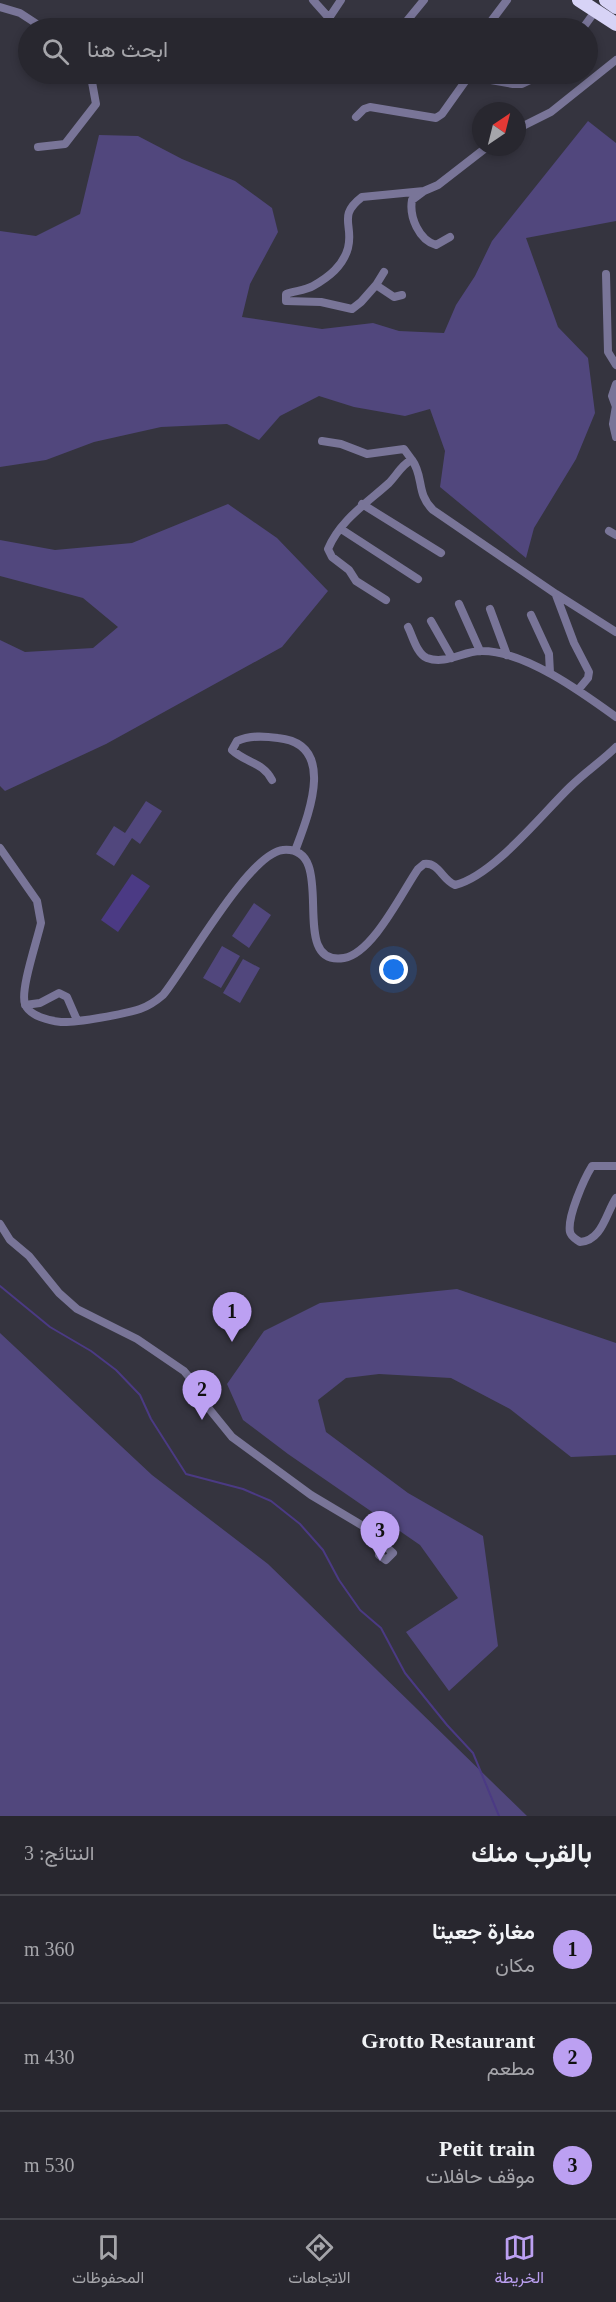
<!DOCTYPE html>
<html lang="ar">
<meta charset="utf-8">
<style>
:root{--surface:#28272f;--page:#34333b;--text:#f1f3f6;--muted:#a5a5aa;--line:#44444b;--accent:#bca0f2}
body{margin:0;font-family:"Times New Roman",Vazirmatn,serif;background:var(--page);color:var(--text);direction:rtl}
.compass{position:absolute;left:472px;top:102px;width:54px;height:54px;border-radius:50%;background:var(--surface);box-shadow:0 3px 9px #0003;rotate:35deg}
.you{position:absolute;left:394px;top:970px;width:21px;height:21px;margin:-15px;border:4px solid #fff;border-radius:50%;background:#1a73e8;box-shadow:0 0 0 9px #1a73e833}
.badge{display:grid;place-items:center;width:39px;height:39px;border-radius:50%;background:var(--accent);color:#111;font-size:20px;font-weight:700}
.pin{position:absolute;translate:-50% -50px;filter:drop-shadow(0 2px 3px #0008)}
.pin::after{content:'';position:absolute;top:32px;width:21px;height:18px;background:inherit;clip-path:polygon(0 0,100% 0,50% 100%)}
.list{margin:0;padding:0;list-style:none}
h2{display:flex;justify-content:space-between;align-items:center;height:78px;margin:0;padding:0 24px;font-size:26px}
h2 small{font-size:20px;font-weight:400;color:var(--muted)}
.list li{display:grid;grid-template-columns:39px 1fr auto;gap:18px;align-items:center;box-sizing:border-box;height:108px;padding:0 24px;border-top:2px solid var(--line)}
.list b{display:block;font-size:22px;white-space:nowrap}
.list p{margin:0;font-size:20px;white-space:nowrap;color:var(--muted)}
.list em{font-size:20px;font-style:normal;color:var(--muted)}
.icon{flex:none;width:33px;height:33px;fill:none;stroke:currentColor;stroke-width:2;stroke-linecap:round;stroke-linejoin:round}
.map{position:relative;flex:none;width:616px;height:1816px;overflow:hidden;direction:ltr}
.search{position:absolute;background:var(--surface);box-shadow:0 3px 9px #0003;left:18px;right:18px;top:18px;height:66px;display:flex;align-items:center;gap:15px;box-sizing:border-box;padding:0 21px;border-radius:33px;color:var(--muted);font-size:22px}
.sheet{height:402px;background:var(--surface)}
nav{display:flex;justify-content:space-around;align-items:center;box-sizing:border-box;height:84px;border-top:2px solid var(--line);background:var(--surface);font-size:16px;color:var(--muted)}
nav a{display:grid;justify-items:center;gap:3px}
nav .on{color:var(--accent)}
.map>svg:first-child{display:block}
.green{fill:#51477d}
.water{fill:#4b3a84}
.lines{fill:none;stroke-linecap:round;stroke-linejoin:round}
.stream{stroke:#4b3a84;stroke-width:2}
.street{stroke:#797598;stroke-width:8}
.highway{stroke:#d7d3f6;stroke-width:14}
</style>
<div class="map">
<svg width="616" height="1816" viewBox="0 0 616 1816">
<rect width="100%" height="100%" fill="#35343f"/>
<path class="green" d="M588,121L616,143V221L526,238L558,327L588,358L595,413L576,459L534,528L526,558L440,487L445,451L430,409L405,416L354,407L319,396L280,416L259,440L227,424L161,427L94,442L46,460L0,467V231L36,236L80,214L99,135L138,136L182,159L235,181L272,208L278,232L250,284L242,317L322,329L373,323L399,331L444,333L456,305L475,276L492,241Z
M228,504L277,538L328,591L282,647L106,744L5,791L0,786V640L25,652L93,648L118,627L83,598L0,576V540L55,550L132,543Z
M146,801L162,811L140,844L132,838L114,866L96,854L114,826L125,833Z
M254,903L271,915L249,948L232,936Z
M222,946L240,956L221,988L203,978Z
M243,959L260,968L240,1003L223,993Z
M457,1289L616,1343V1455L571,1457L510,1409L451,1378L379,1374L346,1378L318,1400L326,1432L408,1493L483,1536L498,1646L449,1691L406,1632L458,1598L420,1545L288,1454L243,1420L227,1384L264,1331L320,1303Z
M0,1333L152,1475L268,1564L527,1816H0Z"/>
<path class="water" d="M132,874L150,886L118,932L101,920Z"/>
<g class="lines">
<path class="stream" d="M0,1286L50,1327L91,1351L116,1370L140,1395L151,1419L186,1474L243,1489L271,1501L300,1524L323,1550L339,1580L360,1610L381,1628L405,1673L447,1725L473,1753L499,1816"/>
<path class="street" d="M313,0L338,28
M0,7L20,13L43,28
M329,18L341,0
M401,28L424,0
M486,28L507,0
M583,28L596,10
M457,74L513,84H522L543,74
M356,117L364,109L370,107L436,118L442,114L469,76
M517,129L551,112L616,60
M38,147L65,144L96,104L92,82L86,74
M424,191L412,200C409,217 419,240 436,245L450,237
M606,274L608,352L616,365
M376,285L384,272
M402,295L394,297L376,285L361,302L352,309L321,302L286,301V294C295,291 306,290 313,286C329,277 343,266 348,248C354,225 337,216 362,197L424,191L438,185L487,147
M616,384L612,396L616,407
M616,406L613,424L616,437
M322,441L341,444L367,454L404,449L412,460
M362,504L441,553
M341,529L418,579
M609,531L616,535
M556,595L574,643L589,672L588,678L578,690
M386,600L356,581L349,570L332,557L328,549C340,520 367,503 389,483C396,476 403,463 412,460C424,476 416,494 433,510L556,594L616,632
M459,604L480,651
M490,609L507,655
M531,615L549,654L550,673
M431,621L452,658
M408,627C413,637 417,654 427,658C446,665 463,651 481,651C524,650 583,693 616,717
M272,780C263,762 246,763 232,750L237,741C250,735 264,736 278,738C338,744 308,816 295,851
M0,848L37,901L41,923C37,941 20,990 25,1004C29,1016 50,1021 61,1022C75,1023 125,1014 140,1009C149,1006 156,1001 163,995C186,967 249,853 283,850C341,845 285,968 344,958C373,953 402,892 418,869L424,864C439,862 442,880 455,885C493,876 542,814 570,787C585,772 602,761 616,747
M25,1005L40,1003L59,993L67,997L77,1020
M616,1166H592C584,1179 567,1217 570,1232C571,1237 576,1239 580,1242C602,1241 606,1213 616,1198
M0,1224L10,1240L29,1256L59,1293L77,1309L137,1339L184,1371L195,1384L206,1405L232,1437L311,1495L363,1526L393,1553L386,1560L379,1555L384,1545"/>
<path class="highway" d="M579,0L616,24
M606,0L616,7"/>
</g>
</svg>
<svg class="compass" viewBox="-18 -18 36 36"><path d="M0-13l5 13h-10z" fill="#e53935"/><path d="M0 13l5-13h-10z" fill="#a5a5aa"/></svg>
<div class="you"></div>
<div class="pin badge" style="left:232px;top:1342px">1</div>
<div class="pin badge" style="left:202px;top:1420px">2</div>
<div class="pin badge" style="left:380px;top:1561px">3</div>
<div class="search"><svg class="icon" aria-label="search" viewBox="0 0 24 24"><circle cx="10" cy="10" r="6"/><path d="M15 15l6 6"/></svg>ابحث هنا</div>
</div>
<section class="sheet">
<h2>بالقرب منك<small>النتائج: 3</small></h2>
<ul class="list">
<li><span class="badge">1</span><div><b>مغارة جعيتا</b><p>مكان</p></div><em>360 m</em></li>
<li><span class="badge">2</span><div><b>Grotto Restaurant</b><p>مطعم</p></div><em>430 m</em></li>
<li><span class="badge">3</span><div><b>Petit train</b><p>موقف حافلات</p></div><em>530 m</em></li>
</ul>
</section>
<nav>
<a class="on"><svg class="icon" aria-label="map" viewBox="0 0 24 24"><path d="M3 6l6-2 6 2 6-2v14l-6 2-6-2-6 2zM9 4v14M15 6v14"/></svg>الخريطة</a>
<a><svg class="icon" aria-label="directions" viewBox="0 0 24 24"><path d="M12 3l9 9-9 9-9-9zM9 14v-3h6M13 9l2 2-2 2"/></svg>الاتجاهات</a>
<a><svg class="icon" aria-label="saved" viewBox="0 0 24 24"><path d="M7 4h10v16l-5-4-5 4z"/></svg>المحفوظات</a>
</nav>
